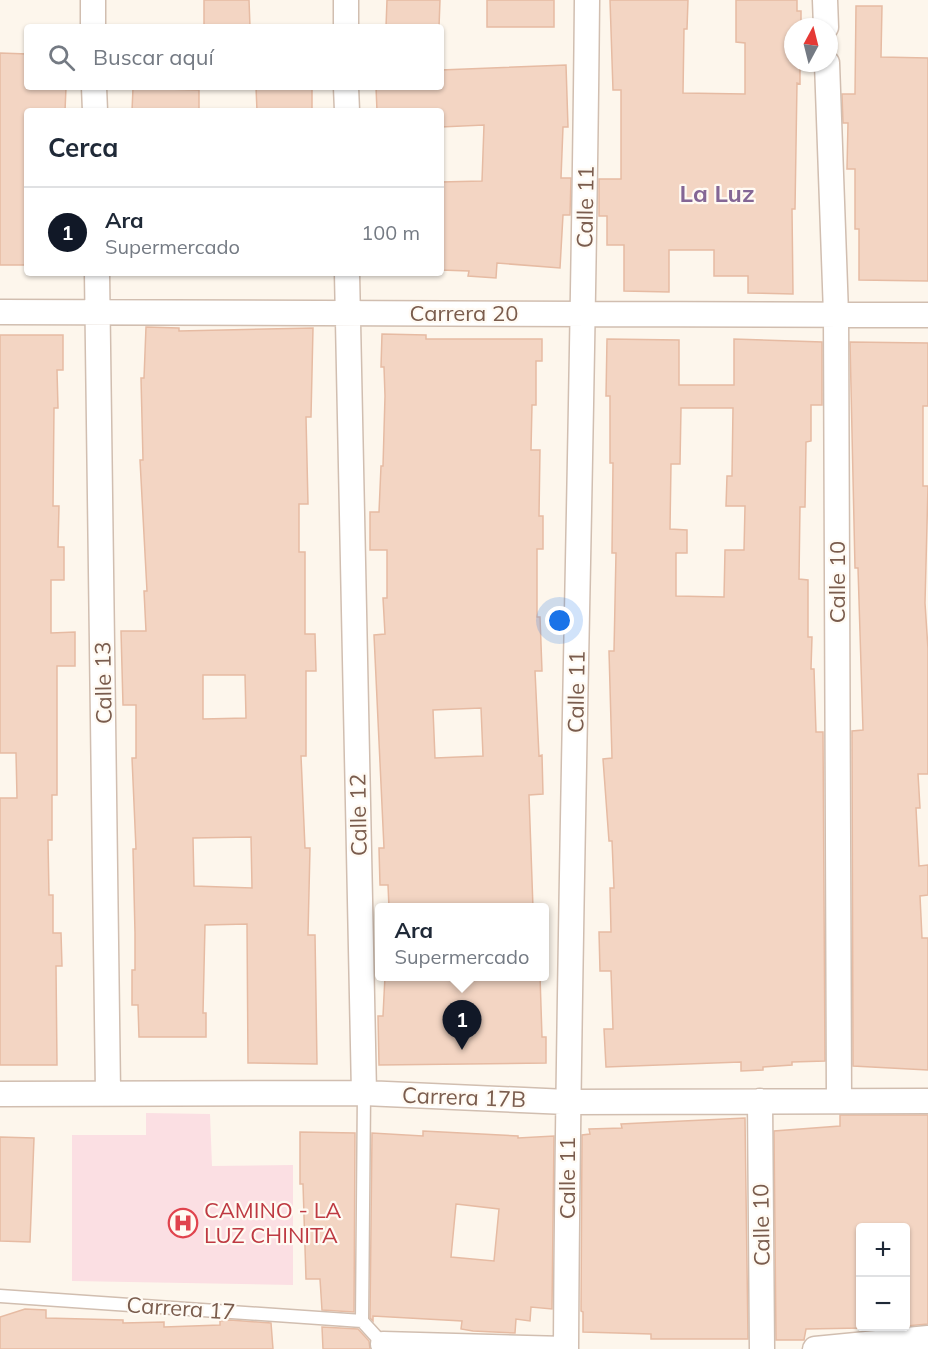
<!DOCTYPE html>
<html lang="es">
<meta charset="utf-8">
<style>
:root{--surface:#fff;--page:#f2f2f3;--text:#1f2937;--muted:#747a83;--line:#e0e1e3;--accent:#111827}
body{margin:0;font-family:Mulish,sans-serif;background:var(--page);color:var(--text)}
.controls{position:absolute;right:18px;bottom:18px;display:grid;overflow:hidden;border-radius:6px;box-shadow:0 2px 4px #0004}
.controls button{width:54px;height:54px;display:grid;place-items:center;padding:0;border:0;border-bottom:2px solid var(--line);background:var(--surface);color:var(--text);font:30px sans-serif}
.compass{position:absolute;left:784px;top:18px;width:54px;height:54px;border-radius:50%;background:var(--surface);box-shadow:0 2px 4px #0004;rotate:7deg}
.you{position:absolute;left:560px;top:621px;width:21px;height:21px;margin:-15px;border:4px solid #fff;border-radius:50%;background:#1a73e8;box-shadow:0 0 0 9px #1a73e833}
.badge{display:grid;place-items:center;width:39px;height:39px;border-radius:50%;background:var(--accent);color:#fff;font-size:20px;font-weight:700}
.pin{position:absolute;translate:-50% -50px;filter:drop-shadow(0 2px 3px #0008)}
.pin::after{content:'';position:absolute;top:32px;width:21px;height:18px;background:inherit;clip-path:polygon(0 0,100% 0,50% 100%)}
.popup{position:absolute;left:375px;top:903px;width:174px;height:78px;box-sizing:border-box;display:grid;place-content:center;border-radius:6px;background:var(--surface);filter:drop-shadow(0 2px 4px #0005);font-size:20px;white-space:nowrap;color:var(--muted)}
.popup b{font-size:22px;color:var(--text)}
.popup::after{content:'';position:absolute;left:50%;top:100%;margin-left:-12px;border:12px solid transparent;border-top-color:var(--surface)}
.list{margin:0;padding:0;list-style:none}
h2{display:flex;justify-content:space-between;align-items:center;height:78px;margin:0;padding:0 24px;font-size:26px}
h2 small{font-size:20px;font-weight:400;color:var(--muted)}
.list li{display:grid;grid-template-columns:39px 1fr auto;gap:18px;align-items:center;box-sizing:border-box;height:90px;padding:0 24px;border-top:2px solid var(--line)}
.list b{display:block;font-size:22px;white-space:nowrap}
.list p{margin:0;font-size:20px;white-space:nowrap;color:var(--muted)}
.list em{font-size:20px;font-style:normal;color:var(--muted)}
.icon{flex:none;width:33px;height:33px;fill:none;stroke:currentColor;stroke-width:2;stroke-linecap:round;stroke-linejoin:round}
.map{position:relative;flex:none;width:928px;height:1349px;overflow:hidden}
.search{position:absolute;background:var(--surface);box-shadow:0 2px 4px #0004;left:24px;top:24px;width:420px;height:66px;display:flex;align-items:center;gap:15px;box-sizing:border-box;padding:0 21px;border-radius:6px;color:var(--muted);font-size:22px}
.panel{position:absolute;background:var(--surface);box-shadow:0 2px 4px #0004;left:24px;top:108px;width:420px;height:168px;border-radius:6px}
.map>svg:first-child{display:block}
.medical{fill:#fbdfe3}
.building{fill:#f3d5c3;stroke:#e6bba3;stroke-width:1.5;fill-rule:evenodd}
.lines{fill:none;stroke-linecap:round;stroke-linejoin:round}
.lane-casing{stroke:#d1beb0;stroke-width:15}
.street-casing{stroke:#d1beb0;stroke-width:27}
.lane{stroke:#fff;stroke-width:12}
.street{stroke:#fff;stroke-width:24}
.labels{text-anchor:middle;stroke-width:4.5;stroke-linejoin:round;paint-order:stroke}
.street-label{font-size:22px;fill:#7a5c4d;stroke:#fffaf3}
.health-label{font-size:22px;fill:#be3a42;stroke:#fffaf3;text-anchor:start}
.neighbourhood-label{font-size:24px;font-weight:bold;fill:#846695;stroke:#fffaf3}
</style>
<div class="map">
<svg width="928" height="1349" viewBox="0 0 928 1349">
<rect width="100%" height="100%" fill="#fdf6ec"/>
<path class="medical" d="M146,1113L210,1114L212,1166L293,1165V1285L72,1281V1135H146Z"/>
<path class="building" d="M204,0H249L250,27H204Z
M387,0H440L439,27H386Z
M487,0H554V27H487Z
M610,0H688L687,29H684L683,93L745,94V43L736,42V0H797V11H801V27H793V63H800V84L797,83L795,209H792L793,294L748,293V276H714V250H669V292L624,291V245H607V216H599V179H621V90H613Z
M856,6H882L881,57L928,58V281L859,280V229H855V169H847L848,123H843L842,94H855Z
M0,53L27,54V87H66L65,111H27V265H0Z
M566,65L568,127H563L561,178H571L570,215H563L560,268L497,263L496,278L468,276L469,271L441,270V182L482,181L484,125L441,127V111H377L376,87H441V70Z
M256,87H312V111H257Z
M133,88L199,90V111H132Z
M146,327L179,328V331L313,328L311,417H306L308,504H299V552H305V634H315L316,671H306V756H301L305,848H310L308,935H315L317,1064L248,1063L247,924L205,925L203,1013H206V1037H139L138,1005H132V970H135V933L133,849H136L132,758H136V705H123L121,631H146L144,591H147L140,460H143L141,378H144ZM203,675H245L246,718L203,719ZM251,837L252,888L194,886L193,838Z
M382,334L426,335V339H542V361H536V405H532L531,450H540L539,516H543V549H537V617H540L542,671H535L539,756L542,755L543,794L529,795L533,908H389L388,885H380L379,848H384L374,635L385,634L383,598H387V550H370V512H379L381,466H383L385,396L384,367H381ZM481,708L483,756L435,758L433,710Z
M0,335H63V370H57L58,408H54L53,506H59L58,547H64V580H51V633L75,632V666H57V795H52V840H48L49,895H53V933H61L62,966H56L57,1065H0V798H17L16,753H0Z
M607,339L679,340V385H734V339L822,342V405H811V441L806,442L805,507H800L799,579L808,580V637H812L811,669H814L816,732H823L825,1061L792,1062V1065L763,1067V1070L741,1071V1062L606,1067L604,1029H613L611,971H600L599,932H611L610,888H614L612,841H609L603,759L612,758L609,651H614L616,553H612L613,463H610V396H606ZM681,408H733L732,476H727L726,506H745L744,550H725L724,597L676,596V553H687V530L670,529L671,464H680Z
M850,342L928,343V406H923V486H928L925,603L928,649V774H918L920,808H916L919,866L928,865V895L920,896L922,938H928V1070L853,1066L852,731L863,730L858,568H855Z
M385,976H540L542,1037H546V1063L379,1065L378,1016H383Z
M840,1115H928V1324L906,1326V1227H861V1328L806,1329L804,1340H776L774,1131L840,1126Z
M745,1118L748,1339H651V1334L583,1332V1312L581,1311L582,1135L590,1134L589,1129L622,1128L621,1124Z
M423,1131L518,1136V1138L554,1136L552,1309L531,1307L530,1321L516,1319L515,1333L473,1331L461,1329L462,1321L373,1316V1321L370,1318L372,1133L423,1136ZM456,1204L499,1209L494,1261L451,1257Z
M300,1132L355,1133L354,1312L322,1310L320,1279H306L303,1184H300Z
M0,1137L34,1138L30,1242L0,1241Z
M25,1309L46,1310V1318L123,1320V1323L164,1322V1327L220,1325V1321L230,1320L271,1323L273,1349H0V1317Z
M322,1327L358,1329L369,1341L370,1349H323Z"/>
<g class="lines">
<g class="lane-casing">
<path id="lane" d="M364,1093L362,1321L383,1344V1348
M0,1296L362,1321"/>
</g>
<g class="street-casing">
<path id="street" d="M93,0V27
M346,0V27
M825,0L826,27
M827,63L836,314L839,1101
M94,87L95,111
M346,87L347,111
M97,273L108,1092
M347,273L364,1093
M0,312L928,315
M0,1094L364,1093L567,1102L928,1101
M760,1101L762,1349
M383,1344L565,1349
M566,1349C568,899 583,450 587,0
M815,1349L928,1338"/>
</g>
<use href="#lane" class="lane"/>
<use href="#street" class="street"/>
</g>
<defs>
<g id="hospital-ring" transform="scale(1.5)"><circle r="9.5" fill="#fffaf3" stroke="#e0444e" stroke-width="1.5"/><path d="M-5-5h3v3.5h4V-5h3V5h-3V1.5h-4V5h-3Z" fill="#e0444e"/></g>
</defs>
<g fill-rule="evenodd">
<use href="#hospital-ring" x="183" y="1223"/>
</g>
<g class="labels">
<g class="street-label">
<text transform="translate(585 207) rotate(-89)" y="8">Calle 11</text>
<text x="464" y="321">Carrera 20</text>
<text transform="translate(837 582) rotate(-90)" y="8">Calle 10</text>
<text transform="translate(103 683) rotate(-91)" y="8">Calle 13</text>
<text transform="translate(576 692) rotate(-89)" y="8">Calle 11</text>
<text transform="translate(358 815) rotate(-91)" y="8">Calle 12</text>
<text transform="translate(464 1097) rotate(2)" y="8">Carrera 17B</text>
<text transform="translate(567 1178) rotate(-90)" y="8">Calle 11</text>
<text transform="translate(761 1225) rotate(-91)" y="8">Calle 10</text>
<text transform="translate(181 1308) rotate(4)" y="8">Carrera 17</text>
</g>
<g class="health-label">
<text x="204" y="1218">CAMINO - LA<tspan x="204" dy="25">LUZ CHINITA</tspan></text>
</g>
<g class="neighbourhood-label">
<text x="717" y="202">La Luz</text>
</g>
</g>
</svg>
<div class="controls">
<button>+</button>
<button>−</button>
</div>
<svg class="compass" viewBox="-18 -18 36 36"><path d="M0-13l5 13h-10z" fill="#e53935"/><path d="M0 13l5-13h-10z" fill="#747a83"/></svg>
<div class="you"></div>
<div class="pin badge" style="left:462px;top:1050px">1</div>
<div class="popup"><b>Ara</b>Supermercado</div>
<div class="search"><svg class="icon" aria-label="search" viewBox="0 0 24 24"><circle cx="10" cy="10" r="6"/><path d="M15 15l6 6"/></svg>Buscar aquí</div>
<section class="panel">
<h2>Cerca<small></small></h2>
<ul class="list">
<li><span class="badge">1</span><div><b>Ara</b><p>Supermercado</p></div><em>100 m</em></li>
</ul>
</section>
</div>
